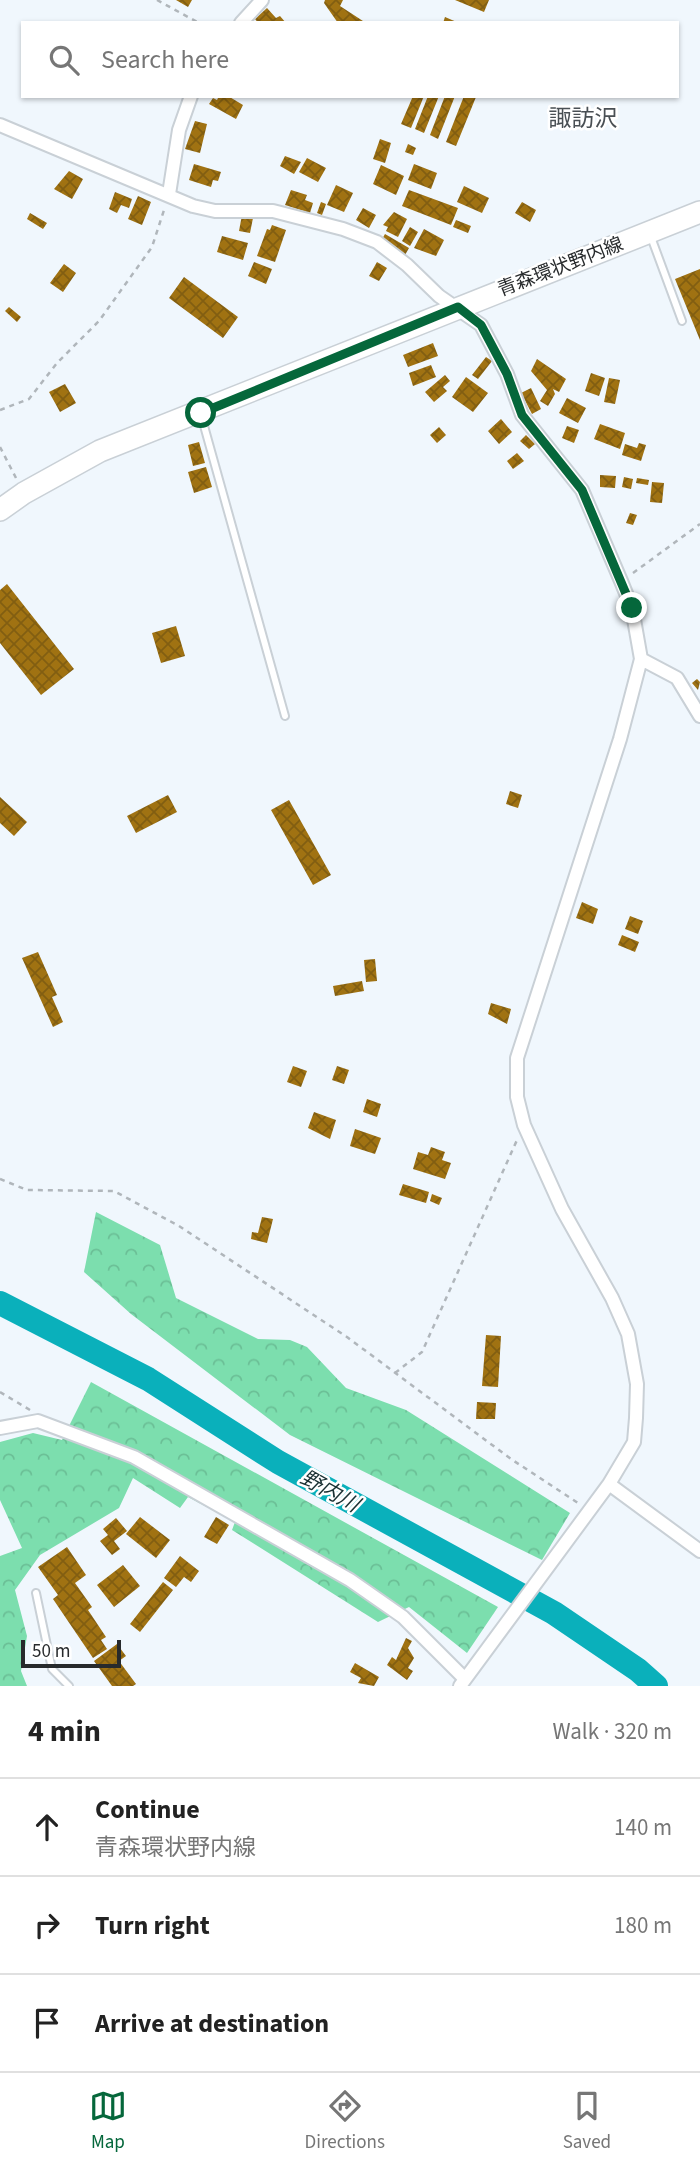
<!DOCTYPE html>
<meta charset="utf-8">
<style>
:root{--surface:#fff;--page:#f2f2f2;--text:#222;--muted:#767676;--line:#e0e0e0;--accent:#05673b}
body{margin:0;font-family:"Source Sans 3","Noto Sans JP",sans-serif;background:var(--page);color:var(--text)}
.scale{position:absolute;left:21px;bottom:18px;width:100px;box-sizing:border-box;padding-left:7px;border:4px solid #272a2c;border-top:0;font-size:19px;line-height:24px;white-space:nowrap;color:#272a2c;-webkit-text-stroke:5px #fff;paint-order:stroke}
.stop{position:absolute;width:21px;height:21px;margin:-16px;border:5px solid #05673b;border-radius:50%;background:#fff}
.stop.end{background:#05673b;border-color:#fff;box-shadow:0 2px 7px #0008}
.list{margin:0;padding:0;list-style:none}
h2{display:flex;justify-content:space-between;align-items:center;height:91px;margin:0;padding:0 28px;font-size:30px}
h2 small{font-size:23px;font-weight:400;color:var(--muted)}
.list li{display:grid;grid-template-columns:46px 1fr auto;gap:21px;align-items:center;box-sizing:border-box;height:98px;padding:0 28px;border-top:2px solid var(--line)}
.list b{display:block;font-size:26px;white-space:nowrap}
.list p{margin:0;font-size:23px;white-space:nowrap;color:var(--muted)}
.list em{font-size:23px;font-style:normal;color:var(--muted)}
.icon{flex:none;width:38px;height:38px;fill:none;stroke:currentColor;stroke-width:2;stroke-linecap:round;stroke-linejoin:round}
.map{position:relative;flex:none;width:700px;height:1686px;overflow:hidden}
.search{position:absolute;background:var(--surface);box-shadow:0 2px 5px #0004;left:21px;right:21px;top:21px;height:77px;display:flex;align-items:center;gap:18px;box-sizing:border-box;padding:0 24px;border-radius:0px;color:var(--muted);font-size:26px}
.sheet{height:385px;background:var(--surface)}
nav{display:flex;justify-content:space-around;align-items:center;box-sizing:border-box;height:98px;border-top:2px solid var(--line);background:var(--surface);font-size:19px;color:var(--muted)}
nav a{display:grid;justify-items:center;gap:4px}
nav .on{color:var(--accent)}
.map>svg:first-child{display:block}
.forest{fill:url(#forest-crowns)}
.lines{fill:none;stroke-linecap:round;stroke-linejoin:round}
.river{stroke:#0ab0bb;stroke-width:24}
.building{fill:url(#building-cross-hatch)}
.lane-casing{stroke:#c9d0d6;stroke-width:10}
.street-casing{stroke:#c9d0d6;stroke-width:16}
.primary-casing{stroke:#c9d0d6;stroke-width:24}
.path{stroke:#b0b6bb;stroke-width:2.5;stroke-dasharray:5 5;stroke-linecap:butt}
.lane{stroke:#fff;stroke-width:6}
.street{stroke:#fff;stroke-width:12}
.primary{stroke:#fff;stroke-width:21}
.route{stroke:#05673b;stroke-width:9}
.labels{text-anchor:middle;stroke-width:5;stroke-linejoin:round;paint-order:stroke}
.street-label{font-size:19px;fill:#272a2c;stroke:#fff}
.water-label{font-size:21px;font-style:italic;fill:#1a3133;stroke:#fff}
.quarter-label{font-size:23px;fill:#494f54;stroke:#fff}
</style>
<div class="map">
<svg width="700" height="1686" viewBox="0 0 700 1686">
<defs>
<pattern id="forest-crowns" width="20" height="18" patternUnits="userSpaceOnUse" patternTransform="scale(1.75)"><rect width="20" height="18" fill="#7cdeae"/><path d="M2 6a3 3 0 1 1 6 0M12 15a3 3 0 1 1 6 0" fill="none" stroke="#6bbf96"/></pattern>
<pattern id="building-cross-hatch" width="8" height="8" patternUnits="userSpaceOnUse" patternTransform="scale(1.75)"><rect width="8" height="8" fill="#a07212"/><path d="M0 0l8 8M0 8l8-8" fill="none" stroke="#825e11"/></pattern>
</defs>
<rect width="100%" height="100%" fill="#f0f7fd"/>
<path class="forest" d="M96,1212L160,1245L176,1298L258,1339L290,1340L307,1347L346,1388L406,1410L570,1513L542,1560L290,1435L131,1314L84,1272Z
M91,1382L498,1607L467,1653L409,1607L378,1622L232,1530L235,1522L188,1497L180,1508L133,1478L119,1508L40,1555L15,1590L27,1636L21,1671L27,1686H0V1556L22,1548L0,1500V1442L33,1433L62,1440Z"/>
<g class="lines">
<path class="river" d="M0,1303L148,1379L278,1462L554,1613L638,1670L656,1686"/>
</g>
<path class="building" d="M176,0H192L188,7Z
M325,0H343L340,6L366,23H338L324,3Z
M455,0H489L484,12Z
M267,8L276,18L280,16L286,23H258L255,19Z
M445,17L459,23H443Z
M219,96H228L243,105L236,119L209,104L213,98L217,100Z
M413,96H424L411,128L401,124Z
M428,96H439L424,133L415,129Z
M445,96H455L438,139L430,135Z
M464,96L476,97L456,146L446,142Z
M195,121L207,124L200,153L185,149Z
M380,139L391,143L385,163L373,159Z
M408,144L416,148L413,155L405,152Z
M285,156L301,162L294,174L280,166Z
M307,158L326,168L318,182L299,172Z
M194,164L221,172L218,181L213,180L211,187L189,180Z
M414,164L437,173L431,189L408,180Z
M381,165L404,176L396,195L373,184Z
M69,171L83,179L72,199L54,189Z
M336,185L353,193L344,212L327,205Z
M464,186L489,198L482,213L457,202Z
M291,190L307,195L305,200L313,203L310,213L285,205Z
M409,190L458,208L451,225L402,206Z
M115,192L132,199L129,208L121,205L117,213L109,209Z
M138,196L151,202L142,225L128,219Z
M321,202L326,204L322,215L317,213Z
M522,202L536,210L530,222L515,213Z
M363,208L376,215L369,228L356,220Z
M394,212L407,219L398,237L386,231L388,227L383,225Z
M30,213L47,223L43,229L27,219Z
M242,215L253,218L250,233L239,231Z
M456,220L471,226L468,233L453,227Z
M272,225L286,230L275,262L257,256L267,229L270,230Z
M410,227L418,232L410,246L402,241Z
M424,229L444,240L436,256L414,248Z
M385,234L409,248L405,255L381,241Z
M222,236L248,243L243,260L217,252Z
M254,262L272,269L266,284L248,276Z
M377,262L387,268L379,281L369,276Z
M64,264L76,273L63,292L50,283Z
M700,269V340L675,279Z
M184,277L238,317L223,338L169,298Z
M9,307L21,317L17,322L5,311Z
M433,343L438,356L408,367L403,355Z
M486,357L492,361L478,379L472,375Z
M537,359L566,379L559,392L553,389L555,394L548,406L540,401L547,390L531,371Z
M431,365L436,377L413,386L409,373Z
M591,373L605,378L599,396L585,391Z
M445,375L450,381L443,387L447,391L434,402L425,392Z
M466,377L488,393L473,412L452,397Z
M609,378L620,380L615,404L604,402Z
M65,384L76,403L60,412L49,392Z
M531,388L541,409L532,414L521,393Z
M567,398L586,408L578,423L559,413Z
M501,419L512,432L499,444L488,431Z
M600,424L625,433L620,449L594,439Z
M567,426L579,430L574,443L562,438Z
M439,427L446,435L437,443L430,435Z
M526,435L535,444L529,449L520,441Z
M199,442L205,463L193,466L188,445Z
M639,443L646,445L641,461L622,455L625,444L637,448Z
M517,453L524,461L513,469L507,461Z
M206,467L212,487L194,493L188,472Z
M600,475L616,476L615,488L600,487Z
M624,477L633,479L631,489L622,487Z
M637,478L649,480L648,485L636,483Z
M652,482L664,483L662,503L650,502Z
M630,513L637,515L633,525L626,523Z
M7,584L74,669L41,695L0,643V590Z
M176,626L185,656L161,663L152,633Z
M697,679L700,682L698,690L692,683Z
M510,791L522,795L518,808L506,804Z
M168,795L177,812L136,833L127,816Z
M0,797L27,822L14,836L0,823Z
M289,800L331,875L313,885L271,810Z
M582,902L598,909L593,924L576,918Z
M630,916L643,921L638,934L625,929Z
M622,935L639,942L635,952L618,945Z
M38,952L57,995L52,997L63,1022L53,1027L22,958Z
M375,959L377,981L366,982L364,960Z
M362,981L364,991L335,996L333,986Z
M491,1003L511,1009L507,1024L488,1014Z
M293,1066L307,1071L301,1087L287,1082Z
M337,1066L349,1070L344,1084L332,1080Z
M367,1099L381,1104L377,1117L363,1112Z
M314,1112L336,1120L330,1139L308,1128Z
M355,1129L381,1138L375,1154L350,1146Z
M431,1147L445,1152L442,1160L451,1163L445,1179L413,1169L418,1152L428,1155Z
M403,1184L429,1192L426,1203L399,1195Z
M432,1194L442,1198L439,1205L430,1201Z
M262,1217L273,1219L267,1243L251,1239L252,1232L258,1233Z
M486,1335L501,1336L498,1387L482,1386Z
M477,1402L496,1403L495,1419H476Z
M140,1517L170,1540L156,1558L126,1534Z
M216,1517L229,1525L217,1544L204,1537Z
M116,1518L127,1531L114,1541L120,1549L112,1555L100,1541L108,1535L103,1529Z
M67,1547L86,1575L75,1583L92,1607L88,1610L106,1637L101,1640L107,1649L93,1658L53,1599L58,1595L38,1567Z
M180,1556L199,1571L191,1582L184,1577L176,1587L164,1578Z
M123,1565L140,1586L114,1607L97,1585Z
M163,1582L173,1590L140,1632L130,1624Z
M406,1638L412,1641L408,1648L414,1658L408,1668L413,1671L407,1680L387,1665L392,1657L396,1660Z
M117,1644L126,1656L119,1661L136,1684L133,1686H112L94,1661Z
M355,1663L379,1677L374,1686L358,1683L361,1678L350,1672Z"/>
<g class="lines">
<g class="lane-casing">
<path id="lane" d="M651,237L682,321
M201,415L285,716
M36,1593L52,1669L69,1686"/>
</g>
<g class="street-casing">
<path id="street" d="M241,23L262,0
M0,125L193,206L215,211H273L343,229L377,242L407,265L439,296L481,325L507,374L522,415L582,490L621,581L632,608L641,659L620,739L517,1058V1097L524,1125L562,1209L612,1298L628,1334L637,1384L636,1418L634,1442L609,1484L460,1686
M169,194L179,130L191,96
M641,659L677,678L700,716
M0,1428L38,1421L134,1457L350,1580L403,1617L465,1679
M609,1484L700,1551"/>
</g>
<g class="primary-casing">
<path id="primary" d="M0,510L24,493L100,451L700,212"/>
</g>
<path class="path" d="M157,0L199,23
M0,410L29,399L57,363L99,321L152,247L165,207
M0,447L16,478
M633,573L700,524
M0,1179L27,1190L114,1191L179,1226L347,1337L511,1459L578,1503
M395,1373L422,1352L517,1140
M0,1392L30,1410"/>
<use href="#lane" class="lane"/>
<use href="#street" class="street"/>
<use href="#primary" class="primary"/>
</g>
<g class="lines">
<path class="route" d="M201,413L458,307L481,325L507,374L522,415L582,490L632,608"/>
</g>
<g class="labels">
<g class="street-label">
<text transform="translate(560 266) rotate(-21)" y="7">青森環状野内線</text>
</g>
<g class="water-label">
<text transform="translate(330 1491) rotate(29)" y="7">野内川</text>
</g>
<g class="quarter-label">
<text x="583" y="126">諏訪沢</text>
</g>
</g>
</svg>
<div class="scale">50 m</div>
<div class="stop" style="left:201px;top:413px"></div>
<div class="stop end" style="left:632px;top:608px"></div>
<div class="search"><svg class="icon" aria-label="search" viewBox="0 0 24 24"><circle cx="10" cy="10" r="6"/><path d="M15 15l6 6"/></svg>Search here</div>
</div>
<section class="sheet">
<h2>4 min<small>Walk · 320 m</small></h2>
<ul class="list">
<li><svg class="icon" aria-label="ahead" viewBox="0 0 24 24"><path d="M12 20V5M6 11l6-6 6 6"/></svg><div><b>Continue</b><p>青森環状野内線</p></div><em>140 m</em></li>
<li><svg class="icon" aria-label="right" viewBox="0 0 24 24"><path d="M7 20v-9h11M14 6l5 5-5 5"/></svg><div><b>Turn right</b></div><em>180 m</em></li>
<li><svg class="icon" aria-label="arrive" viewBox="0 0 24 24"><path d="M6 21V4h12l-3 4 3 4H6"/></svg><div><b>Arrive at destination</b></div></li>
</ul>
</section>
<nav>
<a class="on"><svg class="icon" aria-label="map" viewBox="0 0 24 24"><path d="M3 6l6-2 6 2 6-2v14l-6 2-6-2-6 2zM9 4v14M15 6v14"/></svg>Map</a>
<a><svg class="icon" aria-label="directions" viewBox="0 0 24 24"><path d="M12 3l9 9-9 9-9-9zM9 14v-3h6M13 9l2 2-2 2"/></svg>Directions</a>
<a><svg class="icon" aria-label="saved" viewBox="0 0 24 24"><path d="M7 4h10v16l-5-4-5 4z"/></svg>Saved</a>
</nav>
